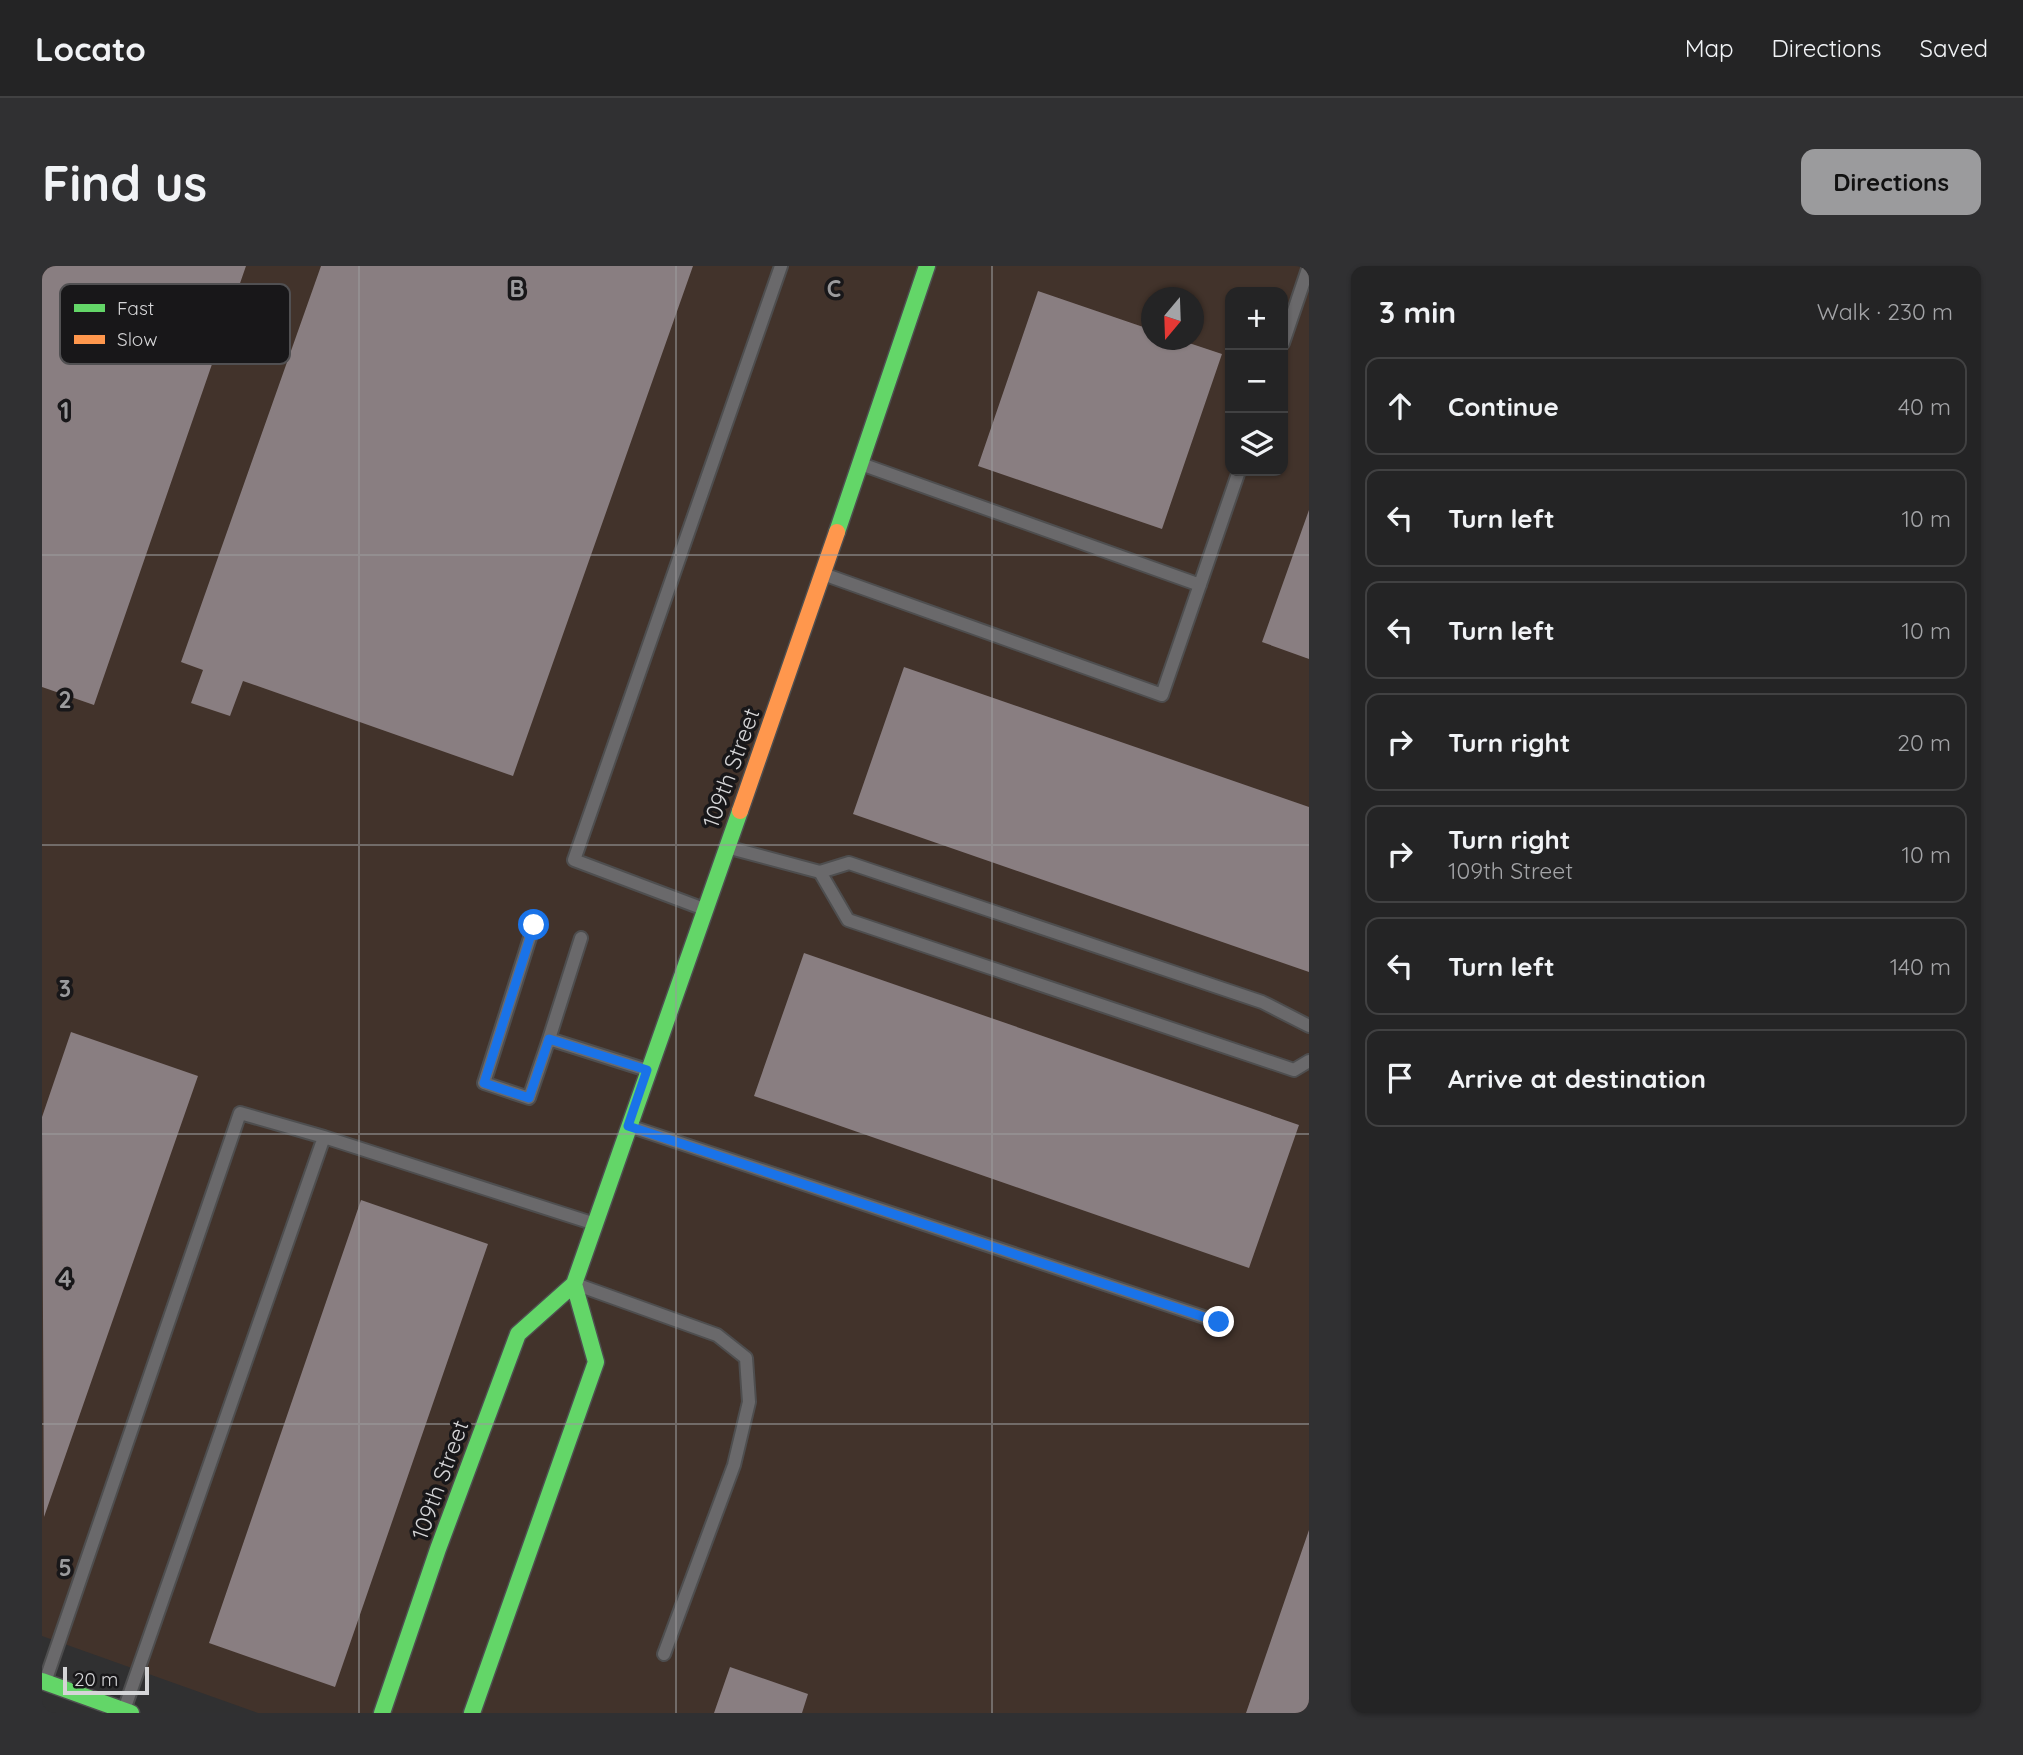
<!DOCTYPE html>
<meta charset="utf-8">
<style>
:root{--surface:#242425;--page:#303032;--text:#f1f3f6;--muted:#a3a4a7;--line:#414142;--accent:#9b9b9d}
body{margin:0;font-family:Quicksand,sans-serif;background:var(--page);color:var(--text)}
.controls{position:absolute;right:21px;top:21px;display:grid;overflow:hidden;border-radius:14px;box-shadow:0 2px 5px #0004}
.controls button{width:63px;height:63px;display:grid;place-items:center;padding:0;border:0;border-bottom:2px solid var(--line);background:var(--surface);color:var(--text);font:35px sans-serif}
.compass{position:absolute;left:1099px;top:21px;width:63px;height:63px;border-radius:50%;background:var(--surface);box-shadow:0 2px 5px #0004;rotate:199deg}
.scale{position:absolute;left:21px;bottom:18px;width:86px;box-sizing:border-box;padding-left:7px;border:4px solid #d5d5d7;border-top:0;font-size:19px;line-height:24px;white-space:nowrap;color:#d5d5d7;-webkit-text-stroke:5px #181719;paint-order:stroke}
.stop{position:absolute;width:21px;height:21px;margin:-16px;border:5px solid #1a73e8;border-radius:50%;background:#fff}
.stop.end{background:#1a73e8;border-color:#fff;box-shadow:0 2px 7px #0008}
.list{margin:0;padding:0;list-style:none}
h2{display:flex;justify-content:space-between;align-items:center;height:91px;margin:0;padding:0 28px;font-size:30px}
h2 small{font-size:23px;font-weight:400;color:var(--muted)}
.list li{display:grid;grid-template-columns:46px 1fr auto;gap:21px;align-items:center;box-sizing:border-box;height:98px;margin:0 14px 14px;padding:0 14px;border:2px solid var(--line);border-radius:14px}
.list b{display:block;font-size:26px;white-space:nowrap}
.list p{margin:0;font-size:23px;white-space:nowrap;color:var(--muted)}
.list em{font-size:23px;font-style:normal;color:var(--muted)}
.icon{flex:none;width:38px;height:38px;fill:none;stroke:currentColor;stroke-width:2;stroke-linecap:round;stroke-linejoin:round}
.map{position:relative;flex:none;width:1267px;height:1447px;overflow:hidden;border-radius:14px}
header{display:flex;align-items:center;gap:42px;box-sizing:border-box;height:98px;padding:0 35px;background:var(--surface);border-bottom:2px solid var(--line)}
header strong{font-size:33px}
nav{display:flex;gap:38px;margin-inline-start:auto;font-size:24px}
.intro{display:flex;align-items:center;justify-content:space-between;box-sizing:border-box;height:168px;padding:0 42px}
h1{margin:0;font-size:49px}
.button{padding:18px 32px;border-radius:14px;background:var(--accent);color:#111;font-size:24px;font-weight:700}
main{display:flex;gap:42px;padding:0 42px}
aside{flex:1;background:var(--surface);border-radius:14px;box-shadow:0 2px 5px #0004}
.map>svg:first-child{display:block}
.commercial{fill:#42332b;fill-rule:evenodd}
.building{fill:#897e81}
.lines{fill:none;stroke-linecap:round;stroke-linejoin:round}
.lane-casing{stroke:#4e4e4f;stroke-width:16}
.fast-casing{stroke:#4e4e4f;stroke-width:19}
.slow-casing{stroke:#4e4e4f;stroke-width:19}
.lane{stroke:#6a696b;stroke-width:12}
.fast{stroke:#63d668;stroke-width:16}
.slow{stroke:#ff974d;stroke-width:16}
.route{stroke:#1a73e8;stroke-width:9}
.grid{fill:none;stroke:#9b9b9d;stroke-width:2;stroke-opacity:0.55}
.labels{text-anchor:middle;stroke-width:7;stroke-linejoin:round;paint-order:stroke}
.street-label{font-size:23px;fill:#d5d5d7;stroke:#181719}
.key{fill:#181719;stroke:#515052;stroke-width:2}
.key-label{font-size:19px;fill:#d5d5d7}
.grid-label{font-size:23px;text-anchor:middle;font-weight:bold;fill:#9b9b9d;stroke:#181719;stroke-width:7;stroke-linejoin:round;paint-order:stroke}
</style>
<header>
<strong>Locato</strong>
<nav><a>Map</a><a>Directions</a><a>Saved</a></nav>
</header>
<div class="intro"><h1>Find us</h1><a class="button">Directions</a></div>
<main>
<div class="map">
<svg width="1267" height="1447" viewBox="0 0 1267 1447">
<rect width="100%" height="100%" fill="#303031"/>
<path class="commercial" d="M0,0H1267V1447H216L0,1370ZM1188,26H1241V205H1188ZM1110,32H1152V74H1110Z"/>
<path class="building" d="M0,0H204L52,439L0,421Z
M279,0H651L471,510L201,415L188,450L149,437L161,404L139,396Z
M996,25L1110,64V74H1138L1180,88L1120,263L936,200Z
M1267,244V393L1220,376Z
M862,401L1267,541V706L811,548Z
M762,687L1257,859L1207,1002L712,830Z
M29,766L156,810L2,1251L0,851Z
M319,934L446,978L293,1421L167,1377Z
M1267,1264V1447H1204Z
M688,1401L766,1428L760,1447H672Z"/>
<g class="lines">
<g class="lane-casing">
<path id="lane" d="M1241,77L1267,0
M819,198L1158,319
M784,309L1120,429L1197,205
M688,582L778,606L807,597L1220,736L1267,760
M778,606L806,654L1252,804L1267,795
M662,643L532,594L739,0
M492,659L442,817L487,832L507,773L605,804
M507,773L539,672
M590,861L1177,1056
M536,1019L675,1069L704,1092L707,1136L692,1199L622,1388
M4,1413L198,847L282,871
M82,1444L282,871L550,957"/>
</g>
<g class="fast-casing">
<path id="fast" d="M795,266L885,0
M0,1415L89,1447
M340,1447L396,1283L476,1068L532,1018L698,545
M430,1447L554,1096L532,1018"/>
</g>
<g class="slow-casing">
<path id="slow" d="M698,545L795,266"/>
</g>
<use href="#lane" class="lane"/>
<use href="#fast" class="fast"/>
<use href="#slow" class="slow"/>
</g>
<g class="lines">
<path class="route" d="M492,659L442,817L487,832L507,773L605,804L586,860L1177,1056"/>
</g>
<path class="grid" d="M317,0V1447M634,0V1447M950,0V1447M0,289H1267M0,579H1267M0,868H1267M0,1158H1267"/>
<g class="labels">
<g class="street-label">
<text transform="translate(689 502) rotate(-70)" y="8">109th Street</text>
<text transform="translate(398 1214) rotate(-70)" y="8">109th Street</text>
</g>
</g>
<rect x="18" y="18" width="230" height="80" rx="10" class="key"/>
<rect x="32" y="38" width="31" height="8" fill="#63d668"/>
<rect x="32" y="69" width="31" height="9" fill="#ff974d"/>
<g class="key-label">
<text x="75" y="49">Fast</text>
<text x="75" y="80">Slow</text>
</g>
<g class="grid-label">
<text x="475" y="31">B</text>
<text x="792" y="31">C</text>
<text x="23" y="153">1</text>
<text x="23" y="442">2</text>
<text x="23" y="731">3</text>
<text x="23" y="1021">4</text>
<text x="23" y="1310">5</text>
</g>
</svg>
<div class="controls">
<button>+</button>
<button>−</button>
<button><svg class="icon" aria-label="layers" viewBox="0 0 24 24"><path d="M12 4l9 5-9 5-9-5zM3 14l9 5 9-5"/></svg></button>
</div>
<svg class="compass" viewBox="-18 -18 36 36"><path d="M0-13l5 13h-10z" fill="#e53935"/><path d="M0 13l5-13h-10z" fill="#a3a4a7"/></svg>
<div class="scale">20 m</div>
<div class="stop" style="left:492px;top:659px"></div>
<div class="stop end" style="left:1177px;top:1056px"></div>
</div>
<aside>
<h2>3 min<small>Walk · 230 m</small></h2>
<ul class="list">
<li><svg class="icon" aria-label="ahead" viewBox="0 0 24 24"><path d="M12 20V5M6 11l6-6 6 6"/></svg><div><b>Continue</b></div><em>40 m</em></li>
<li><svg class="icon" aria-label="left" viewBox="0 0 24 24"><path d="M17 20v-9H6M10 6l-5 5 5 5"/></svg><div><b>Turn left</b></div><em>10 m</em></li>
<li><svg class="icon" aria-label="left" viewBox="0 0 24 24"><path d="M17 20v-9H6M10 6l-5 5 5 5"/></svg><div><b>Turn left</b></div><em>10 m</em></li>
<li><svg class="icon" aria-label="right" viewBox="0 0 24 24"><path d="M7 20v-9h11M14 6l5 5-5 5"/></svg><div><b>Turn right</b></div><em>20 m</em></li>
<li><svg class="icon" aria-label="right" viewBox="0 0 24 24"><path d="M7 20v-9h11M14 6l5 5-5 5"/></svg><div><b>Turn right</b><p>109th Street</p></div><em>10 m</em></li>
<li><svg class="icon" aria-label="left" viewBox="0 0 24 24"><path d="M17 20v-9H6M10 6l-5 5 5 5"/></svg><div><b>Turn left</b></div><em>140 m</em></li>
<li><svg class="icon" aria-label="arrive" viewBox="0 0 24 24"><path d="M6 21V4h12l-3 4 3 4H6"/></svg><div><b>Arrive at destination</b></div></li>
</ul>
</aside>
</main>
